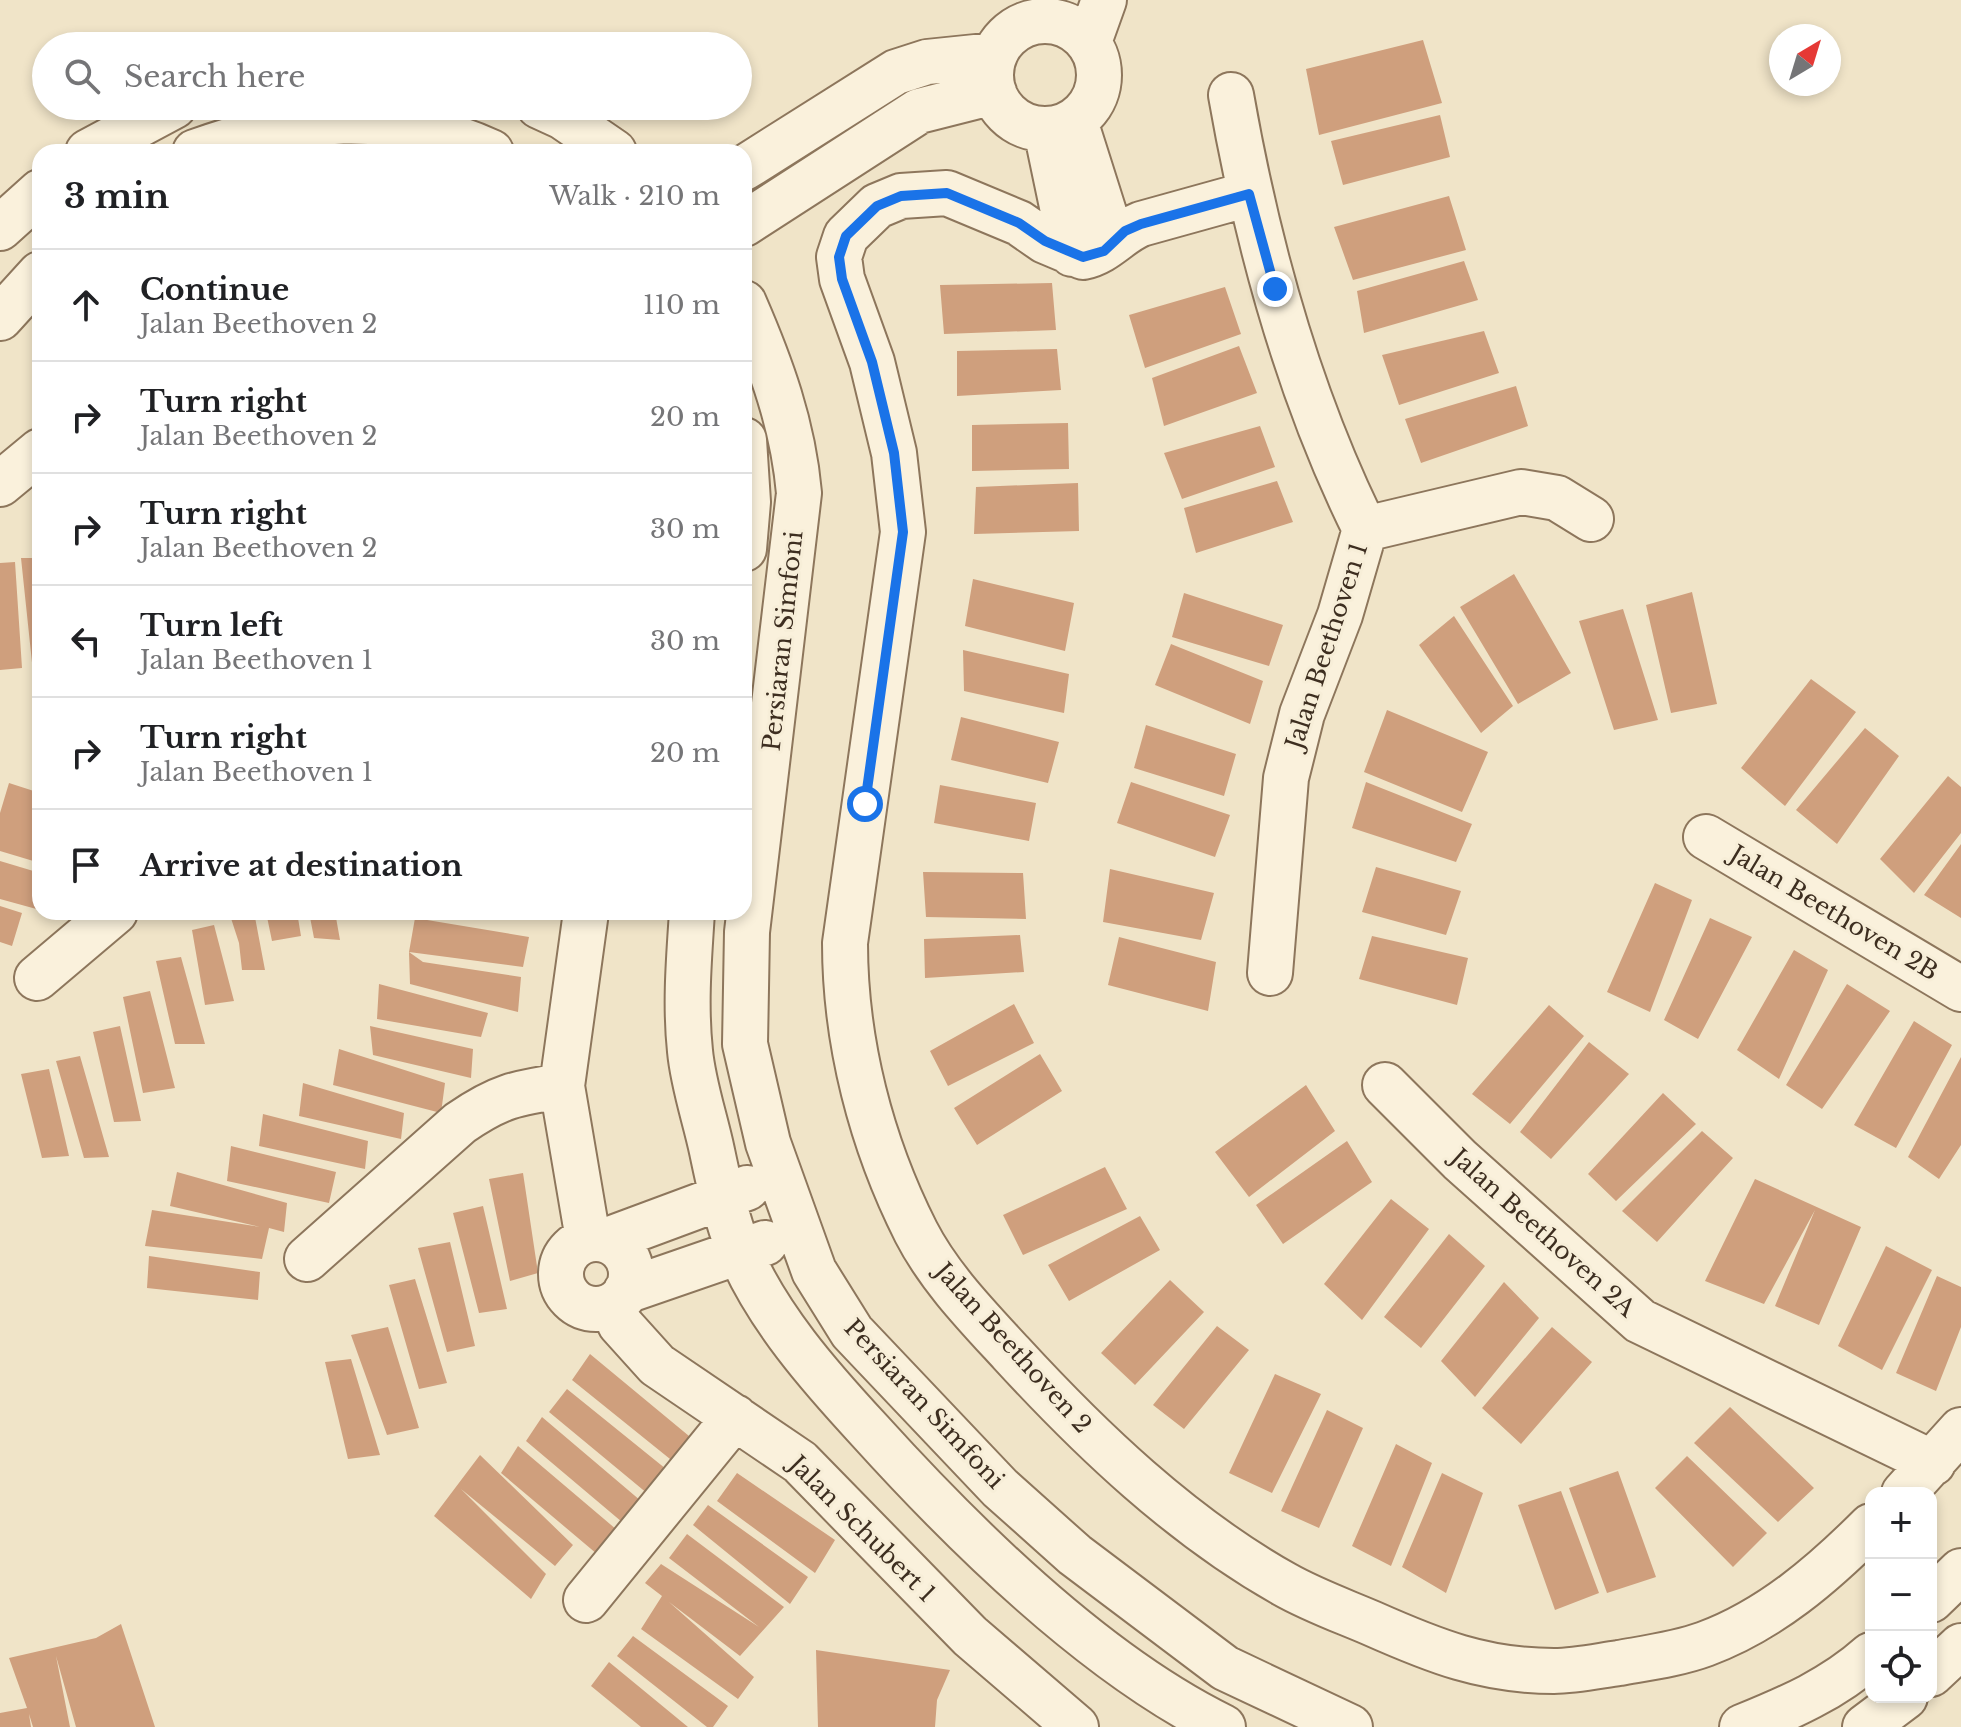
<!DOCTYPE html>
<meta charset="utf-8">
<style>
:root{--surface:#fff;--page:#f2f2f2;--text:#202124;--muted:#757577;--line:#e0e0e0}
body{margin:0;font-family:"Libre Baskerville",serif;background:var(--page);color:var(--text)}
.controls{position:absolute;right:24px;bottom:24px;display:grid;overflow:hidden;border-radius:16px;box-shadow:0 4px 12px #0003}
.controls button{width:72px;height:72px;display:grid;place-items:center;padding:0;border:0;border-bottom:2px solid var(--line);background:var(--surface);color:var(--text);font:40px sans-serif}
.compass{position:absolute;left:1769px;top:24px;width:72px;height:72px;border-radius:50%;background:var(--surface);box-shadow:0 4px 12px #0003;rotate:38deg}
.stop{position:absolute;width:24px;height:24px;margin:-18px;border:6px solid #1a73e8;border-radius:50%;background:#fff}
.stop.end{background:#1a73e8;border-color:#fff;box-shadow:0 2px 8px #0008}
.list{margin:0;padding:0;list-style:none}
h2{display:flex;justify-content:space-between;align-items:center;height:104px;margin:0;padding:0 32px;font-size:34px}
h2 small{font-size:26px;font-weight:400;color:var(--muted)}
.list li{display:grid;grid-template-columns:52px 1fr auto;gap:24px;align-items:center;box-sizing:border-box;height:112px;padding:0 32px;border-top:2px solid var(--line)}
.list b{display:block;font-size:30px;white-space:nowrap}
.list p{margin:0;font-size:26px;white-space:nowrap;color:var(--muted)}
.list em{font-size:26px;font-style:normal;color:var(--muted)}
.icon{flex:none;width:44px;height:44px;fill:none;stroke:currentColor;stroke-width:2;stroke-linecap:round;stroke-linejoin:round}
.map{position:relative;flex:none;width:1961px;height:1727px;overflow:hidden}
.search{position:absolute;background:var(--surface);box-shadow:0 4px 12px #0003;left:32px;top:32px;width:720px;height:88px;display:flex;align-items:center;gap:20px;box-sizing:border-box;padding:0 28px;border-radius:44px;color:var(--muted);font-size:30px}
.panel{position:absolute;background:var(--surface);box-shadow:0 4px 12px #0003;left:32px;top:144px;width:720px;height:776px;border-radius:24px}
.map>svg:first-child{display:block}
.building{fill:#cf9f7d}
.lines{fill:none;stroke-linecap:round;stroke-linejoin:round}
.minor-casing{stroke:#8d765c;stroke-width:48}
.minor{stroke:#faf1dc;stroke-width:44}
.route{stroke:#1a73e8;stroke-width:10}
.labels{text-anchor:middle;stroke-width:6;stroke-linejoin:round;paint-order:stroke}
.street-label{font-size:24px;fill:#3d2e20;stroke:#f7eed8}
</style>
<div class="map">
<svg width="1961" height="1727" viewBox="0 0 1961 1727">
<rect width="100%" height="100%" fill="#f0e4c8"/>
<path class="building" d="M1423,40L1442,103L1319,135L1306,69Z
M1440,115L1450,157L1343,185L1331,141Z
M1449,196L1466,250L1353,280L1334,227Z
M1464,261L1478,300L1364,333L1357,291Z
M1052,283L1056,330L944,334L940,285Z
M1225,287L1241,334L1145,368L1129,315Z
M1484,331L1499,373L1399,405L1382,355Z
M1239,346L1257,393L1164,426L1152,378Z
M1057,349L1061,390L957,396V351Z
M1516,386L1528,426L1421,463L1405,419Z
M1068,423L1069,469L972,471V425Z
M1260,426L1275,467L1182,499L1164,453Z
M1277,481L1293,522L1196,553L1184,508Z
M1078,483L1079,531L974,534L976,487Z
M21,558H40V671L33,672Z
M15,562L22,668L0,670V563Z
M1514,574L1571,673L1518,704L1460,607Z
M973,579L1074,603L1065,651L965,626Z
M1692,592L1717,704L1671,713L1646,605Z
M1184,593L1283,625L1269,666L1172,637Z
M1623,609L1658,720L1614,730L1579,621Z
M1454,616L1513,706L1481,733L1419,645Z
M1171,644L1263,681L1250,724L1155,685Z
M963,650L1069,674L1064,713L964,691Z
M1811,679L1856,712L1785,806L1741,768Z
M1387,710L1488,752L1462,812L1364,772Z
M961,717L1059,742L1048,783L951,760Z
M1146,725L1236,754L1224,796L1134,768Z
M1865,728L1899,756L1837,844L1796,810Z
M1948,776L1961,787V833L1914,893L1880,859Z
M1131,782L1230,815L1215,857L1117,823Z
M1366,782L1472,824L1456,862L1352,828Z
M9,783L40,793V863L0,851V813Z
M940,785L1036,803L1029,841L934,823Z
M1961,844V918L1924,895Z
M0,861L40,873V910L0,899Z
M1376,867L1461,891L1446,935L1362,912Z
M1110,869L1214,893L1201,940L1103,922Z
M923,872L1023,873L1026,919L926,917Z
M1655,883L1692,900L1650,1012L1607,992Z
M0,906L22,913L12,946L0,942Z
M229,912H254L265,970H242L239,943Z
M266,912H297L301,936L272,941Z
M309,912H335L340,940L314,938Z
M415,918L529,937L523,967L409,952L423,962L521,977L518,1012L410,984L409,952Z
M1710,918L1752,937L1698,1039L1664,1020Z
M214,925L234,1001L205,1005L192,930Z
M1020,935L1024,972L925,978L924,939Z
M1372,936L1468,958L1457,1005L1359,979Z
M1119,937L1216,962L1208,1011L1108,985Z
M1794,950L1828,970L1779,1079L1737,1050Z
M181,957L205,1044H175L156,961Z
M379,984L488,1013L481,1037L377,1019Z
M1847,984L1890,1011L1822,1109L1786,1085Z
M150,991L175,1088L143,1093L123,997Z
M1014,1004L1034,1043L948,1086L930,1051Z
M1549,1005L1584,1036L1510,1124L1472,1094Z
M1914,1021L1952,1045L1896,1148L1854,1125Z
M120,1026L141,1121L114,1122L93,1032Z
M370,1026L473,1049L471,1078L373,1055Z
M1589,1042L1629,1074L1551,1159L1520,1132Z
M339,1049L445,1083L441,1113L333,1085Z
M1040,1054L1062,1091L977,1145L954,1108Z
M80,1056L109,1157L84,1158L56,1061Z
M1961,1057V1145L1939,1179L1908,1157Z
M49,1069L69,1156L42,1158L21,1074Z
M303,1083L404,1113L401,1139L299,1116Z
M1306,1085L1335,1131L1249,1197L1215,1152Z
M1663,1093L1696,1124L1616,1201L1588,1174Z
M263,1114L368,1141L365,1169L259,1146Z
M1702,1131L1733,1158L1657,1242L1622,1211Z
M1347,1141L1372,1182L1283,1244L1256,1205Z
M231,1146L336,1172L329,1203L227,1181Z
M1105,1167L1127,1209L1023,1255L1003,1215Z
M177,1172L287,1203L284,1232L269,1228L262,1259L145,1246L152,1210L260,1227L170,1206Z
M523,1173L538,1273L510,1281L489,1179Z
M1755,1179L1861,1227L1819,1325L1775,1306L1815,1210L1764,1304L1705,1281Z
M1391,1199L1429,1229L1362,1320L1324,1284Z
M483,1206L507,1309L479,1313L453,1213Z
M1140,1216L1160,1250L1069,1301L1048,1265Z
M1449,1234L1485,1266L1421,1348L1384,1317Z
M450,1242L475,1346L447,1352L418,1248Z
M1886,1246L1932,1270L1882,1370L1838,1346Z
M149,1256L260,1272L258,1300L147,1288Z
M1937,1276L1961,1287V1327L1936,1391L1896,1373Z
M415,1279L447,1383L419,1389L389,1285Z
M1170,1280L1204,1312L1135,1385L1101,1353Z
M1504,1282L1539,1318L1475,1397L1441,1361Z
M1217,1326L1249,1350L1184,1429L1153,1405Z
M388,1327L419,1428L387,1435L351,1335Z
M1552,1327L1592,1362L1521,1444L1482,1408Z
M590,1354L689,1436L675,1463L572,1380Z
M351,1359L380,1455L348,1459L325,1362Z
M1275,1374L1321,1394L1272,1493L1229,1473Z
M567,1389L666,1469L648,1494L549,1412Z
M1730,1407L1814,1488L1778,1522L1694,1443Z
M1327,1410L1363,1428L1319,1528L1281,1511Z
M542,1417L641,1501L622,1522L526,1441Z
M1396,1444L1432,1463L1391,1566L1352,1546Z
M518,1446L617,1530L597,1554L501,1473Z
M480,1455L573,1545L555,1566L461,1489L546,1574L531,1599L434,1516Z
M1687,1456L1767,1533L1733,1567L1655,1488Z
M1618,1471L1656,1577L1607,1593L1569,1488Z
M737,1473L835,1540L815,1573L717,1501Z
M1442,1473L1483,1493L1446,1593L1402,1567Z
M1561,1491L1599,1593L1555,1610L1518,1505Z
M708,1505L808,1577L790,1604L693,1525Z
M687,1534L784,1607L740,1656L669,1602L754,1677L738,1699L641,1629L662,1596L645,1583L661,1564L759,1627L669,1558Z
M121,1624L155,1727H76L56,1656L70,1727H33L29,1714L31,1727H0V1713L27,1708L9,1658L96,1638Z
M633,1636L728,1706L713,1727H707L617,1656Z
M816,1650L950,1670L937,1700L935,1727H818Z
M609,1662L688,1727H641L591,1686Z"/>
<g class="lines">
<g class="minor-casing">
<path id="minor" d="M991 75a54 54 0 1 1 108 0a54 54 0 1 1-108 0Z
M1089,42L1104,0
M1231,95C1257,243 1298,394 1365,529L1340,615L1302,714L1286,778L1270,973
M539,106L563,117L614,152
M1075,121L1113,241
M1046,130L1072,254
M88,152L174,106
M195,152C293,116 393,107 491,152
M744,168L896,72L927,62L995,55
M1249,194L1141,224C1119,233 1107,252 1083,257L1045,241L1019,223L947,193L901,196L877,206L846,236L839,257L842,279L872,362L894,453L903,532L845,943C845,1042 871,1143 916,1232C939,1277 977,1316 1011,1353C1091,1440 1181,1526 1284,1584C1312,1600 1343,1611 1371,1623C1434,1651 1484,1671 1554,1671C1575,1671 1598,1666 1619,1663C1647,1658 1678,1654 1705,1644C1770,1620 1823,1574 1871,1526
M744,224L919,111L994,92
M0,228L40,192
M744,303C771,365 793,425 799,493L747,932L745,1044L768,1143L814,1271L852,1332L1000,1488L1075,1555L1225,1668L1350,1727
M0,318L40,274
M744,440L748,502L744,549
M0,484L40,451
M1365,529L1521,492L1557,498L1591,519
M1706,837L1961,989
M586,912L562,1086L588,1239
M692,912C689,958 685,1004 690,1051C693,1084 705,1118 712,1151C719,1184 726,1218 739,1250C767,1317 820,1377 869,1430C964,1535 1096,1665 1223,1727
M37,978L115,912
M1385,1085L1460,1160L1640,1321L1933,1463
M561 1274a35 35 0 1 1 70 0a35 35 0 1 1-70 0Z
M607,1240L747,1188
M307,1259L460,1123C499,1096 516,1093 562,1086
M626,1291L765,1243
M612,1305L620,1324L657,1365L800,1462L970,1636L1076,1727
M1904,1493L1961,1430
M586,1600L735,1417
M1931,1600L1961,1571
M1931,1674L1961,1646
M1742,1727C1789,1708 1833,1689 1871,1655
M1865,1727L1905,1697"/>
</g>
<use href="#minor" class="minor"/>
</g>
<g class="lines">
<path class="route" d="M865,804L903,532L894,453L872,362L842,279L839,257L846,236L877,206L901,196L947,193L1019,223L1045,241L1083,257L1104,251L1125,231L1141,224L1249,194L1275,289"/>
</g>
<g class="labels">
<g class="street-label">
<text transform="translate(783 641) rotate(-84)" y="8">Persiaran Simfoni</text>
<text transform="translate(1327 646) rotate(-72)" y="8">Jalan Beethoven 1</text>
<text transform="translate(1834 913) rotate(31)" y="8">Jalan Beethoven 2B</text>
<text transform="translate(1543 1233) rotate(42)" y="8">Jalan Beethoven 2A</text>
<text transform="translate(1013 1348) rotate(48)" y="8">Jalan Beethoven 2</text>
<text transform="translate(924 1404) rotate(47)" y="8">Persiaran Simfoni</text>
<text transform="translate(862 1529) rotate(45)" y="8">Jalan Schubert 1</text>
</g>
</g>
</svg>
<div class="controls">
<button>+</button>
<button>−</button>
<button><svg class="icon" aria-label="locate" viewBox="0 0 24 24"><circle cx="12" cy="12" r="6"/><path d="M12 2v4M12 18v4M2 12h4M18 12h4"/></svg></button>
</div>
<svg class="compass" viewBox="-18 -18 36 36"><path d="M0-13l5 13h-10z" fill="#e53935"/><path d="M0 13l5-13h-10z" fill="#757577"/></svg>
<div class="stop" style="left:865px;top:804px"></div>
<div class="stop end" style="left:1275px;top:289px"></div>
<div class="search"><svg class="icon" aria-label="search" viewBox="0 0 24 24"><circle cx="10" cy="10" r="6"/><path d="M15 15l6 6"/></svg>Search here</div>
<section class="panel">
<h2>3 min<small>Walk · 210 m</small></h2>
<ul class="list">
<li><svg class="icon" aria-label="ahead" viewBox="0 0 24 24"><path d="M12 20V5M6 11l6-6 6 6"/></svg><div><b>Continue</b><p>Jalan Beethoven 2</p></div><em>110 m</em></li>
<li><svg class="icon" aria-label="right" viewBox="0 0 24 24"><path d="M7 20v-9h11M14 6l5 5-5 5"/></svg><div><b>Turn right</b><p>Jalan Beethoven 2</p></div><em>20 m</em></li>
<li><svg class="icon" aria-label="right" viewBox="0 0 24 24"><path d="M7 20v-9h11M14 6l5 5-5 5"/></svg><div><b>Turn right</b><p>Jalan Beethoven 2</p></div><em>30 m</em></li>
<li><svg class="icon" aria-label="left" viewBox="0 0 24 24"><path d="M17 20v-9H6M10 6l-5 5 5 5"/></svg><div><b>Turn left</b><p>Jalan Beethoven 1</p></div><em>30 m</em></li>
<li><svg class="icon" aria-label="right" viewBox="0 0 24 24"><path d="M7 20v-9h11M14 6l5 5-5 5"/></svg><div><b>Turn right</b><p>Jalan Beethoven 1</p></div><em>20 m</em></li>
<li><svg class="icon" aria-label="arrive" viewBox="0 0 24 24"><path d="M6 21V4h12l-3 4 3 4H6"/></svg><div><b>Arrive at destination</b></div></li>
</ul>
</section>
</div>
